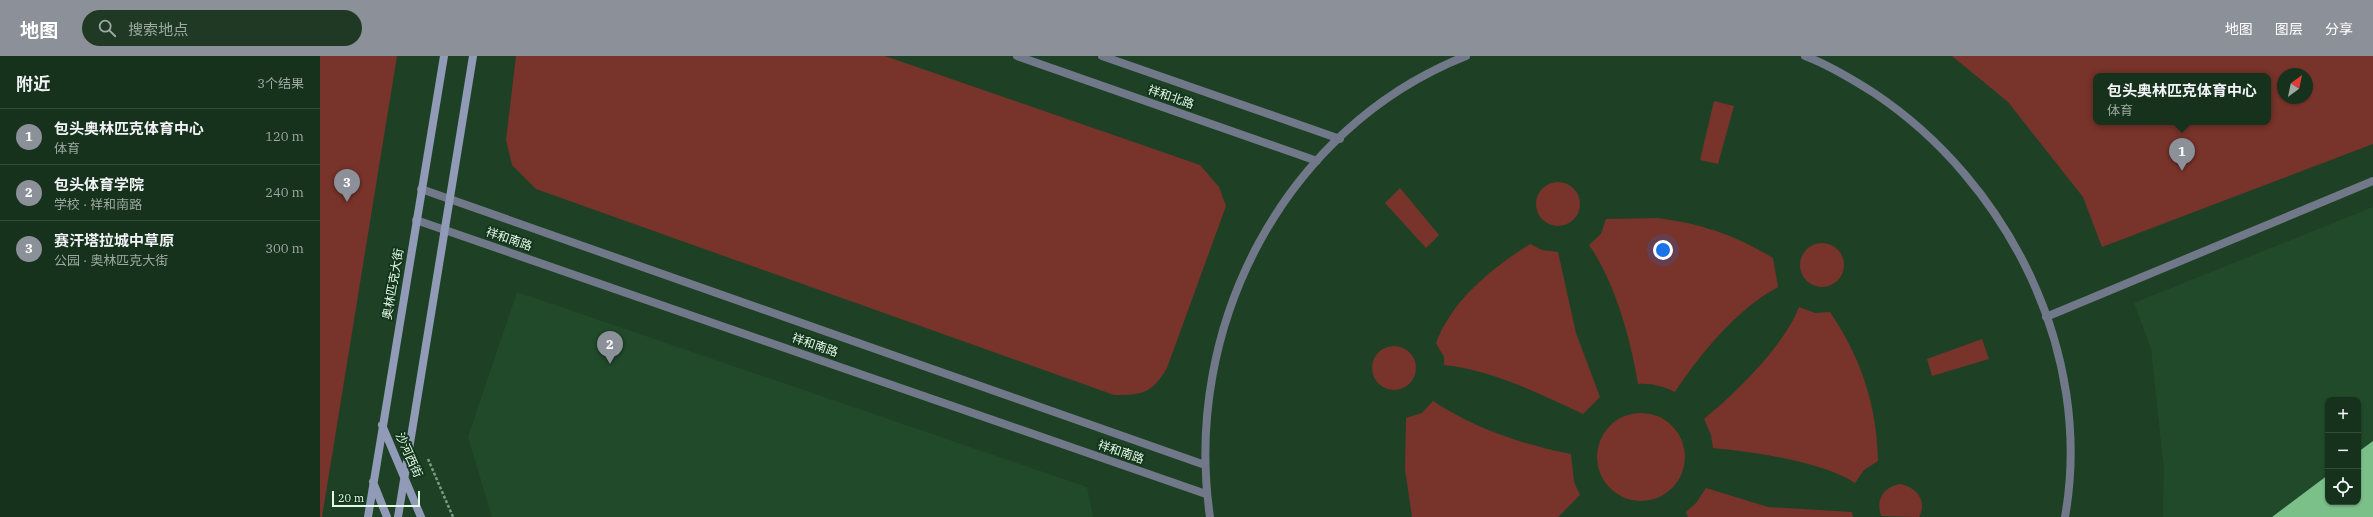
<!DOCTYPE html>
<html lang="zh">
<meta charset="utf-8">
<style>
:root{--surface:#16311c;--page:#1f3925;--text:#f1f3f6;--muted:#9ea9a3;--line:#354c3b;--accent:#8c9099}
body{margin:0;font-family:"IBM Plex Serif","Noto Sans SC",serif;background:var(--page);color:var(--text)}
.controls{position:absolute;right:12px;bottom:12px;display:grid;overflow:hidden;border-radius:8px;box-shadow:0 1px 3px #0004}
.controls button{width:36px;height:36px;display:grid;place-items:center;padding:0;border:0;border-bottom:1px solid var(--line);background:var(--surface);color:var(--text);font:20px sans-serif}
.compass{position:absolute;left:1957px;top:12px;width:36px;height:36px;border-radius:50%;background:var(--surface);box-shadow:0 1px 3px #0004;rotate:33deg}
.scale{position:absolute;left:12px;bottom:10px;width:88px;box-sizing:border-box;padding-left:4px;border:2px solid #e4f8e7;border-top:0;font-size:11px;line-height:14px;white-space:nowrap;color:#e4f8e7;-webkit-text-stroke:3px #13361c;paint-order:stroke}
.you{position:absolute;left:1343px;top:194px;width:14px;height:14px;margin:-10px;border:3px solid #fff;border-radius:50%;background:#1a73e8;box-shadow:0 0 0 6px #1a73e833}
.badge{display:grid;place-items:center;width:26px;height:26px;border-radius:50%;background:var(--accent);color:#fff;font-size:13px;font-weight:700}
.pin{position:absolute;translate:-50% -33px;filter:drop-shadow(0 1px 2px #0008)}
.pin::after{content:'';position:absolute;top:21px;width:14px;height:12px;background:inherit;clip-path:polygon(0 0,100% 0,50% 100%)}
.popup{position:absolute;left:1773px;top:17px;width:178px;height:52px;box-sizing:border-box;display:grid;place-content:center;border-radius:8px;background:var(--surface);filter:drop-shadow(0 1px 3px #0005);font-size:13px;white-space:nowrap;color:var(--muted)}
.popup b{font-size:15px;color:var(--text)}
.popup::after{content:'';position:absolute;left:50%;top:100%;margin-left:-8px;border:8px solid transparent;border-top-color:var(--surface)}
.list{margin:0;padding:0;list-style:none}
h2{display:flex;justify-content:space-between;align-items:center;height:52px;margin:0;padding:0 16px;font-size:17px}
h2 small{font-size:13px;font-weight:400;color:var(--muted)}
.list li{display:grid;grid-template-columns:26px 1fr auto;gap:12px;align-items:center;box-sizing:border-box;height:56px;padding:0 16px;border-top:1px solid var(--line)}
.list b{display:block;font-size:15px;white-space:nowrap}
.list p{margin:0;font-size:13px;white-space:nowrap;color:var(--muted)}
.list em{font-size:13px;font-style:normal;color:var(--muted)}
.icon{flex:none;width:22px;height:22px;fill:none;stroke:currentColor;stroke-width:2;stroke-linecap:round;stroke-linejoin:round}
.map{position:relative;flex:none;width:2053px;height:461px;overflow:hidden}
header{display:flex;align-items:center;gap:24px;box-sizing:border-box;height:56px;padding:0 20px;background:var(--accent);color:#fff}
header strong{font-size:19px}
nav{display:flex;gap:22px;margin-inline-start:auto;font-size:14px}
.search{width:280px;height:36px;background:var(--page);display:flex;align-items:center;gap:10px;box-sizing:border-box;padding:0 14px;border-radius:22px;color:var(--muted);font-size:15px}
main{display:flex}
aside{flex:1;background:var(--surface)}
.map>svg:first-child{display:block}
.built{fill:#204a2a;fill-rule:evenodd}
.green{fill:#78332a;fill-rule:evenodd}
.building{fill:#7bbf89}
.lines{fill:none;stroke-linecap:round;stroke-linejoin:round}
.path{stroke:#7d9982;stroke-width:2.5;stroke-dasharray:3 2;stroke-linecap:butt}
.street{stroke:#717889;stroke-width:8}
.secondary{stroke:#919bb7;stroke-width:8}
.labels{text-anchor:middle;stroke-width:4;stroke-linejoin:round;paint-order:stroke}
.street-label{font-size:12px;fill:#e4f8e7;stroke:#13361c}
</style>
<header>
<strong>地图</strong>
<div class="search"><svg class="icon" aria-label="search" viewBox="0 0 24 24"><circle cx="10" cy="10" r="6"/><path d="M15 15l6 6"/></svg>搜索地点</div>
<nav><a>地图</a><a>图层</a><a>分享</a></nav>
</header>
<main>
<aside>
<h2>附近<small>3个结果</small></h2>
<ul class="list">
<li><span class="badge">1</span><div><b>包头奥林匹克体育中心</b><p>体育</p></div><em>120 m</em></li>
<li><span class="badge">2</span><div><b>包头体育学院</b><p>学校 · 祥和南路</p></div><em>240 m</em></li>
<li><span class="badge">3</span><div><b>赛汗塔拉城中草原</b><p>公园 · 奥林匹克大街</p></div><em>300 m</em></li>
</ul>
</aside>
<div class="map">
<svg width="2053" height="461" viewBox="0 0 2053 461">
<rect width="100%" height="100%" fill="#1e4126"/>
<path class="built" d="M2053,151V461H1843L1844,413L1831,292L1814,247ZM2008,344H2038V446H2008Z
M197,236L767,431L773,461H172L148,381Z"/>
<path class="green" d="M0,0H77L2,461H0Z
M196,0H565L880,109L899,131L906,150L847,312C832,337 824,339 794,339L216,133L192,109L186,84Z
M1632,0H2053V88L1782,191L1763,141L1688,46ZM1963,18H1987V42H1963ZM1776,20H1948V66H1776Z
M1394,45L1414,50L1398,108L1380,104Z
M1216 148a22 22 0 1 1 44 0a22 22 0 1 1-44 0Z
M1080,132L1119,179L1106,192L1065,147Z
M1338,162C1382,168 1415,179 1453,202L1458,231C1417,253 1380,298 1355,336C1343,330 1331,327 1318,328C1311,284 1295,226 1269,189L1281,178L1286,163Z
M1480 209a22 22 0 1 1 44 0a22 22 0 1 1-44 0Z
M1210,188L1222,194L1238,196L1256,277L1280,341L1263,358C1220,338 1173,314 1124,309V301L1116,287C1133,243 1171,213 1210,188Z
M1479,251L1495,257L1510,256C1541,302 1557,349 1558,405L1544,414L1535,427C1501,405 1434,396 1393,392L1391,379L1384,363C1416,337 1464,290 1479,251Z
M1662,283L1669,303L1612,320L1607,303Z
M1052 312a22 22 0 1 1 44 0a22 22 0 1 1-44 0Z
M1113,345C1154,372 1203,389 1251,398L1254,426L1260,439L1238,461H1092L1085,413L1086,362L1102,357Z
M1277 401a44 44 0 1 1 88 0a44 44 0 1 1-88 0Z
M1579,428C1596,430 1608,445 1599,461L1561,460C1556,444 1562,432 1579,428Z
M1386,432L1448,451L1532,456L1533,461H1368L1366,456L1376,447Z"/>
<path class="building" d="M2053,385V461H1952L2008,419V446H2038V396Z"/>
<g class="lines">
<path class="path" d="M108,403L133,461"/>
<path class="street" d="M697,0L997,105
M782,0L1020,83
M1485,0C1509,9 1532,23 1554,37C1689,127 1774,298 1745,461
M101,133L885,409
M96,164L886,438
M1726,261L2053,125
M890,461C862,271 964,72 1146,0"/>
<path class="secondary" d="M62,369L101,461
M53,426L67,461
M48,461L124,0
M78,461L153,0"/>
</g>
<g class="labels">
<g class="street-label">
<text transform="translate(851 41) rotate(19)" y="4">祥和北路</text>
<text transform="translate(189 183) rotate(19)" y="4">祥和南路</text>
<text transform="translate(73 228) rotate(-80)" y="4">奥林匹克大街</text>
<text transform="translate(495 289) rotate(19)" y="4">祥和南路</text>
<text transform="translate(801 396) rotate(19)" y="4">祥和南路</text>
<text transform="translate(89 399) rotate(66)" y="4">沙河西街</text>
</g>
</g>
</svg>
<div class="controls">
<button>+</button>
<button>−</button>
<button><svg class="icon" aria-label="locate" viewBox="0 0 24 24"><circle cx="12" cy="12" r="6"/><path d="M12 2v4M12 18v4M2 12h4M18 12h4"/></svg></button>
</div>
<svg class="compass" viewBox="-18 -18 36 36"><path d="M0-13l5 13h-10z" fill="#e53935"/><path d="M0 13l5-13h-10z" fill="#9ea9a3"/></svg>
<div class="scale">20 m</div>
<div class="you"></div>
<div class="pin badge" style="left:1862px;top:115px">1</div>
<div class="popup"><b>包头奥林匹克体育中心</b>体育</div>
<div class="pin badge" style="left:290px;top:308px">2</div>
<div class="pin badge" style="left:27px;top:146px">3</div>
</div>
</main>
